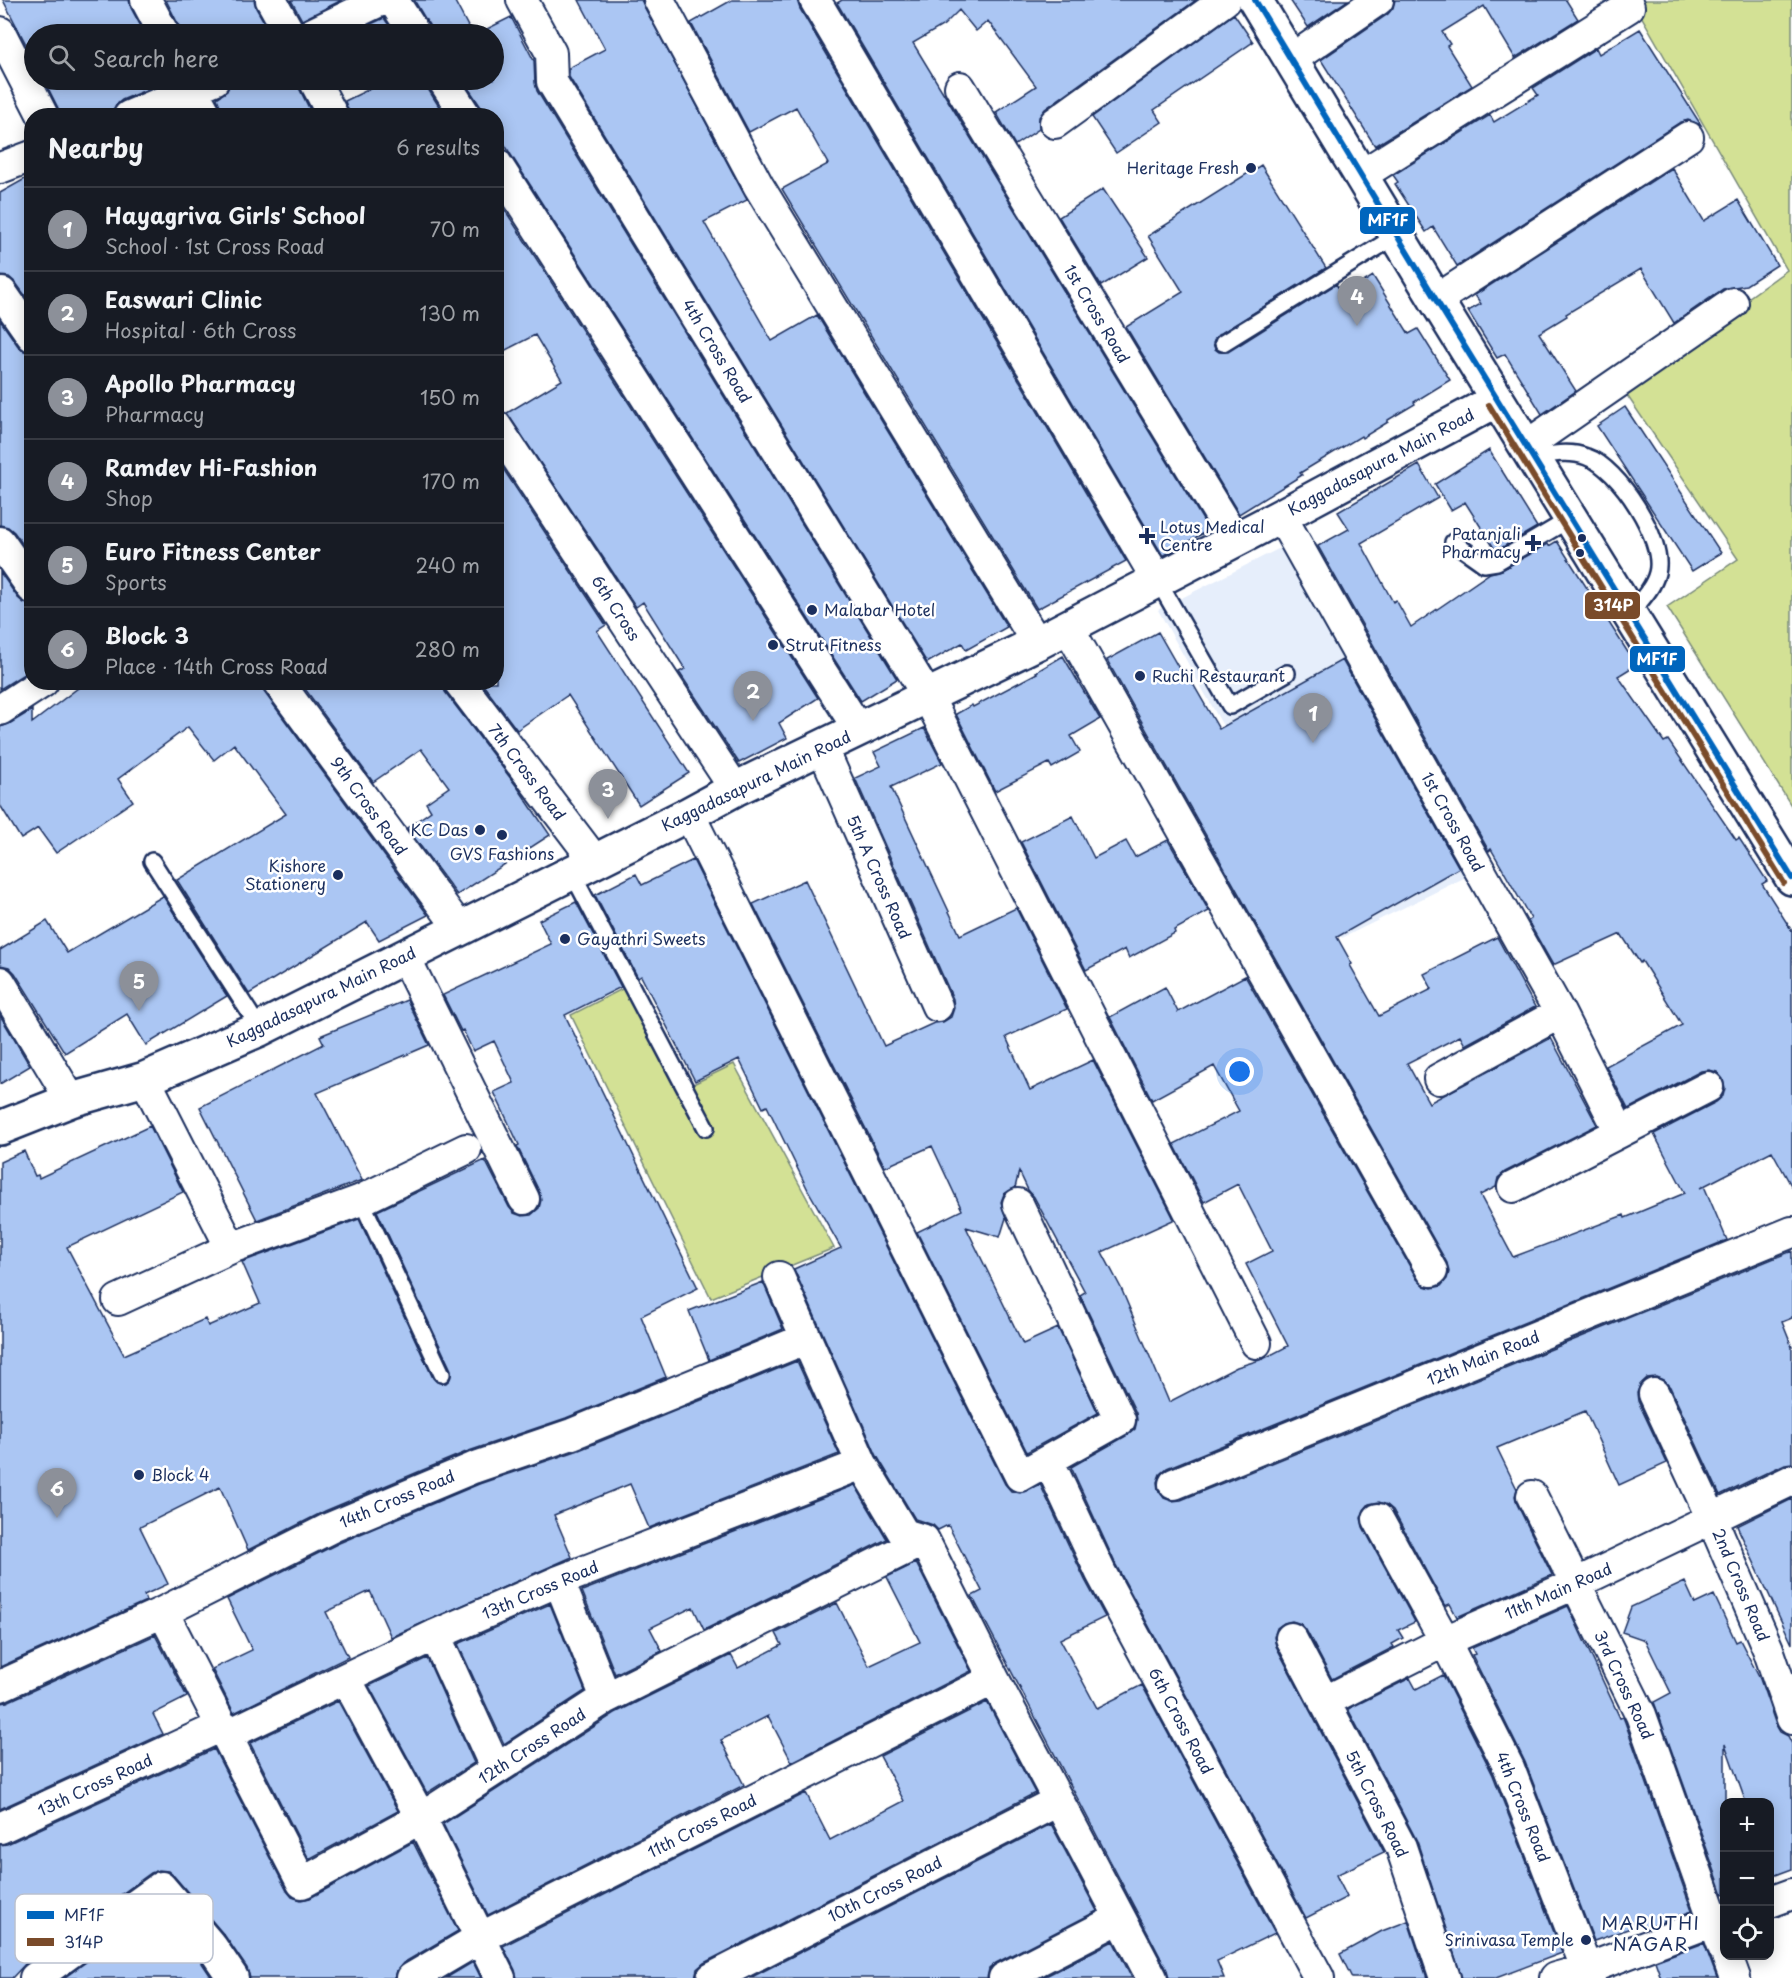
<!DOCTYPE html>
<meta charset="utf-8">
<style>
:root{--surface:#171b24;--page:#20242c;--text:#f1f3f6;--muted:#9ea1a6;--line:#363941;--accent:#8c9099}
body{margin:0;font-family:"Playpen Sans",sans-serif;background:var(--page);color:var(--text)}
.controls{position:absolute;right:18px;bottom:18px;display:grid;overflow:hidden;border-radius:12px;box-shadow:0 3px 15px #0003}
.controls button{width:54px;height:54px;display:grid;place-items:center;padding:0;border:0;border-bottom:2px solid var(--line);background:var(--surface);color:var(--text);font:30px sans-serif}
.you{position:absolute;left:1240px;top:1072px;width:21px;height:21px;margin:-15px;border:4px solid #fff;border-radius:50%;background:#1a73e8;box-shadow:0 0 0 9px #1a73e833}
.badge{display:grid;place-items:center;width:39px;height:39px;border-radius:50%;background:var(--accent);color:#fff;font-size:20px;font-weight:700}
.pin{position:absolute;translate:-50% -50px;filter:drop-shadow(0 2px 3px #0008)}
.pin::after{content:'';position:absolute;top:32px;width:21px;height:18px;background:inherit;clip-path:polygon(0 0,100% 0,50% 100%)}
.list{margin:0;padding:0;list-style:none}
h2{display:flex;justify-content:space-between;align-items:center;height:78px;margin:0;padding:0 24px;font-size:26px}
h2 small{font-size:20px;font-weight:400;color:var(--muted)}
.list li{display:grid;grid-template-columns:39px 1fr auto;gap:18px;align-items:center;box-sizing:border-box;height:84px;padding:0 24px;border-top:2px solid var(--line)}
.list b{display:block;font-size:22px;white-space:nowrap}
.list p{margin:0;font-size:20px;white-space:nowrap;color:var(--muted)}
.list em{font-size:20px;font-style:normal;color:var(--muted)}
.icon{flex:none;width:33px;height:33px;fill:none;stroke:currentColor;stroke-width:2;stroke-linecap:round;stroke-linejoin:round}
.map{position:relative;flex:none;width:1792px;height:1978px;overflow:hidden}
.search{position:absolute;background:var(--surface);box-shadow:0 3px 15px #0003;left:24px;top:24px;width:480px;height:66px;display:flex;align-items:center;gap:15px;box-sizing:border-box;padding:0 21px;border-radius:33px;color:var(--muted);font-size:22px}
.panel{position:absolute;background:var(--surface);box-shadow:0 3px 15px #0003;left:24px;top:108px;width:480px;height:582px;border-radius:24px}
.map>svg:first-child{display:block}
.built{fill:#e6eefb}
.green{fill:#d3e195;stroke:#77887a;stroke-width:1.5}
.building{fill:#abc6f3;stroke:#1b2f5e;stroke-width:1.5}
.lines{fill:none;stroke-linecap:round;stroke-linejoin:round}
.lane-casing{stroke:#1b2f5e;stroke-width:20}
.street-casing{stroke:#1b2f5e;stroke-width:34}
.secondary-casing{stroke:#1b2f5e;stroke-width:38}
.lane{stroke:#fff;stroke-width:15}
.street{stroke:#fff;stroke-width:30}
.secondary{stroke:#fff;stroke-width:33}
.bus-1-casing{stroke:#fff;stroke-width:10}
.bus-2-casing{stroke:#fff;stroke-width:10}
.bus-1{stroke:#0065bd;stroke-width:6}
.bus-2{stroke:#7a4b2a;stroke-width:6}
.poi-dot{fill:#1b2f5e;stroke:#fff;stroke-width:2}
.labels{text-anchor:middle;stroke-width:5;stroke-linejoin:round;paint-order:stroke}
.poi-label{font-size:16px;fill:#1b2f5e;stroke:#fff;text-anchor:start}
.street-label{font-size:16px;fill:#1b2f5e;stroke:#fff}
.neighbourhood-label{font-size:18px;letter-spacing:1.5px;fill:#1b2f5e;stroke:#fff}
.key{fill:#fff;stroke:#bbc1cf;stroke-width:1.5}
.key-label{font-size:16px;fill:#1b2f5e}
.line-badge{stroke:#fff;stroke-width:2}
.badge-label{font-size:16px;text-anchor:middle;font-weight:bold;fill:#fff}
</style>
<div class="map">
<svg width="1792" height="1978" viewBox="0 0 1792 1978">
<rect width="100%" height="100%" fill="#fff"/>
<filter id="ink" filterUnits="userSpaceOnUse"><feTurbulence type="fractalNoise" baseFrequency=".0167" numOctaves="2"/><feDisplacementMap in="SourceGraphic" scale="12" xChannelSelector="R" yChannelSelector="G"/><feConvolveMatrix kernelMatrix="1 2 1 2 8 2 1 2 1" color-interpolation-filters="sRGB"/></filter>
<g filter="url(#ink)">
<path class="built" d="M1284,546L1466,877L1342,938L1158,610Z"/>
<path class="green" d="M1632,0H1792V807L1667,607L1738,559L1622,388L1787,270Z
M626,987L681,1090L734,1064L834,1248L711,1298L571,1015Z"/>
<path class="building" d="M3,0H129L131,8L145,34H81L77,25L58,34H34V45L28,48Z
M166,0H254L256,8L271,34H181L179,26Z
M291,0H342L302,20Z
M414,0H454L472,34H432L429,25Z
M579,0H641L747,200L704,222L772,341L817,315L1007,627L966,650L962,643L927,663L569,77V68L605,49Z
M732,0H797L800,9L1126,561L1037,609L782,189L828,164L796,107L749,132L691,23Z
M842,0H1196L1045,109L1039,117V129L1015,145L996,112L1036,86L988,21L976,31L959,10L944,25L913,43L1209,530L1163,556L837,3Z
M1290,0H1348L1308,27Z
M1395,0H1566L1578,19L1515,58L1484,6L1442,32L1450,44L1447,46L1472,86L1375,146L1321,60L1388,14L1393,8Z
M1234,14L1253,42L1154,110L1162,122L1116,153L1092,117Z
M511,17L534,61L535,83L537,91L897,679L861,701L511,155L496,130V116H483L481,107L463,80H494V34H477Z
M384,18L395,34H350Z
M1640,29L1701,125L1688,120L1679,123L1457,266L1433,227L1426,232L1395,184L1398,182L1393,175L1490,115L1494,122L1538,95L1533,88L1596,48L1599,54Z
M44,80H170L122,100L115,106L112,116H60L58,108Z
M231,80H297L299,88L313,116H224L217,98L227,91Z
M373,80H426L428,89L445,116H350L345,101L376,86Z
M1261,165L1326,268L1218,335L1213,343L1215,349L1219,352H1228L1336,284L1343,295L1373,276L1409,334L1418,329L1450,380L1414,402L1415,404L1388,420V422L1362,438L1361,436L1300,473L1302,475L1239,514L1126,327L1183,292L1148,236Z
M1672,168L1704,221L1738,200L1777,265L1746,285L1723,289L1674,323L1641,269L1566,314L1567,316L1539,333L1576,391L1542,414L1505,354L1497,358L1468,311L1481,304L1475,295Z
M32,175V305L16,283L9,277L0,276V193Z
M1103,189L1148,257L1101,286L1059,217Z
M496,196L818,698L779,723L787,738L739,763L679,672L685,669L643,602L636,607L507,413L562,380L535,335L496,355Z
M0,320L18,346L24,351L32,353V557L14,532L8,527L0,525Z
M1625,407L1721,553L1692,571L1597,426Z
M1489,450L1537,527L1496,551L1465,502L1451,510L1435,484Z
M496,458L606,625L597,631L689,773L639,805L568,695L517,730L481,682H496Z
M1419,465L1438,498L1361,543L1393,602L1396,600L1411,627L1490,573L1502,570L1548,544L1549,546L1557,541L1636,665L1618,676L1664,742L1668,740L1736,840L1739,838L1767,881L1762,884L1792,931V1187L1772,1151L1700,1188L1704,1186L1727,1240L1167,1468L1160,1474L1157,1482L1158,1490L1164,1498L1172,1501L1181,1500L1792,1251V1318L1782,1322L1792,1347V1463L1785,1464L1720,1495L1670,1387L1663,1380L1656,1377L1647,1378L1640,1385L1637,1393L1638,1401L1667,1463L1619,1485L1585,1411L1497,1448L1517,1489L1515,1496L1517,1504L1552,1575L1457,1617L1450,1604L1445,1606L1393,1510L1387,1505L1379,1502L1369,1504L1364,1510L1361,1518L1363,1527L1415,1622L1398,1630L1403,1638L1392,1644L1394,1647L1332,1679L1306,1630L1301,1624L1292,1621L1284,1623L1277,1628L1274,1637L1276,1646L1384,1852L1336,1875L1347,1897L1306,1918L1116,1565L1071,1467L1128,1435L1135,1429L1137,1420L1136,1413L1080,1295L1085,1292L1034,1197L1028,1190L1019,1171L1015,1188L1004,1194L1001,1202L1006,1218L1000,1237L966,1227L1023,1344L1058,1328L1098,1413L1027,1452L917,1232L962,1210L932,1146L885,1167L753,904L805,880L884,1046L934,1023L943,1022L951,1017L954,1008L953,999L855,778L881,766L874,752L924,728L942,763L891,787L960,935L1016,908L1067,1009L1006,1037L1030,1090L1093,1060L1173,1217V1220L1102,1252L1121,1288L1169,1402L1237,1367L1263,1359L1288,1346L1246,1264L1272,1251L1238,1184L1204,1202L1174,1144L1239,1111L1214,1066L1152,1100L1110,1017L1165,987L1178,1012L1245,976L1417,1279L1424,1286L1432,1288L1441,1286L1447,1279L1449,1272L1447,1263L1107,660L1158,632L1181,672L1185,670L1219,729L1342,660L1459,868L1337,937L1352,964L1350,965L1379,1016L1432,989L1424,974L1497,937L1535,1007L1465,1045L1460,1036L1407,1063L1429,1103L1551,1038L1597,1125L1505,1172L1498,1178L1496,1187L1480,1195L1513,1257L1624,1215L1625,1218L1685,1193L1654,1134L1716,1102L1723,1096L1725,1088L1723,1079L1717,1072L1709,1070L1701,1071L1628,1109L1606,1066L1682,1025L1642,961L1640,963L1621,934L1553,965L1528,921L1531,919L1491,849L1489,851L1318,546L1349,529L1338,512Z
M0,572L18,598L24,603L32,605V669L0,689Z
M1063,656L1100,719L1071,736L1080,752L1052,768L1049,763L995,791L956,714L972,705L973,707L1037,673L1036,672Z
M86,682H261L264,692L428,915L379,940L367,922L249,994L177,880L286,814L234,744L214,760L188,727L118,779L133,801L56,853L38,828L21,839L0,805V727L9,724L32,710V723Z
M300,682H442L445,692L518,788L550,835L457,895L407,828L431,811L426,803L449,787L421,749L373,782Z
M1073,816L1094,858L1126,841L1135,857L1168,840L1209,911L1174,930L1175,933L1129,958L1125,949L1086,970L1021,842Z
M693,860L1005,1484L1011,1491L1020,1493L1040,1484L1085,1580L1105,1617L1060,1639L1097,1708L1142,1685L1275,1933L1217,1961L1224,1978H1169L1167,1970L972,1596L982,1591L948,1525L938,1530L933,1525L915,1519L877,1456L794,1269L841,1248L808,1190L767,1106L763,1108L739,1059L695,1081L641,976L638,978L595,895L636,874L642,885Z
M163,896L227,996L146,1045L127,1014L65,1053L15,973L9,967L0,965V950L47,921L67,953Z
M576,902L621,987L565,1015L698,1288L641,1316L666,1377L566,1418L466,1452L325,1511L248,1550L220,1487L140,1527L168,1584L144,1595L146,1601L0,1667V1162L24,1151L35,1176L38,1175L39,1178L150,1126L183,1192L67,1247L124,1355L205,1319L208,1326L260,1303L242,1262L359,1219L433,1378L437,1382L446,1383L450,1379L451,1370L377,1211L485,1160L509,1207L514,1213L522,1216L531,1215L539,1208L541,1200L539,1191L517,1146L519,1145L494,1092L514,1083L494,1041L473,1051L463,1030L461,1031L443,995L551,944L539,920Z
M407,1000L429,1045L317,1093L362,1180L257,1220L200,1107L324,1044L320,1036Z
M0,1015L30,1066L0,1084Z
M763,1282L783,1329L709,1360L689,1311Z
M797,1361L839,1454L649,1528L630,1484L554,1515L572,1557L391,1637L370,1591L326,1612L348,1657L234,1713L212,1669L252,1650L227,1599L339,1543L479,1484L579,1450Z
M855,1485L887,1539L704,1630L693,1607L650,1628L662,1651L615,1674L582,1591Z
M1792,1499V1644L1737,1526Z
M916,1563L971,1671L792,1762L768,1716L721,1740L744,1785L488,1915L443,1824L615,1713L731,1655L738,1668L782,1645L776,1633L837,1603L869,1666L920,1642L887,1577Z
M1685,1582L1695,1604L1714,1595L1736,1642L1740,1640L1760,1679L1776,1725L1780,1732L1788,1736L1792,1744V1869L1773,1876L1770,1867V1803H1746L1725,1744V1893L1723,1894L1654,1702L1671,1693L1645,1640L1622,1632L1631,1607Z
M550,1604L585,1691L504,1744L458,1644Z
M1568,1606L1620,1718L1623,1717L1625,1722L1692,1911L1644,1929L1642,1924L1594,1941L1525,1762L1472,1655L1475,1654L1472,1648Z
M155,1635L187,1697L153,1714L163,1734L0,1809V1703L7,1702Z
M427,1658L474,1763L427,1793L369,1686Z
M1443,1675L1493,1775L1562,1953L1496,1978H1462L1417,1841L1348,1709L1410,1678L1416,1689Z
M338,1701L398,1811L309,1859L250,1743Z
M987,1702L1035,1793L704,1963L697,1969L695,1978H517L515,1970L503,1946L806,1793L830,1840L904,1801L880,1756Z
M214,1749L287,1891L292,1897L301,1900L310,1898L413,1842L458,1931L403,1963L397,1970L395,1978H250L247,1968L225,1936L174,1876L168,1871L159,1870L151,1873L25,1964L12,1978H0V1845L7,1844Z
M1051,1824L1097,1911L996,1963L989,1969L987,1978H750Z
M158,1910L198,1957L212,1978H64Z
M1408,1921L1427,1978H1352L1340,1954L1382,1931Z
M1113,1941L1132,1978H1042Z
M1704,1943L1717,1978H1661L1655,1961Z
M473,1962L481,1978H446Z"/>
<g class="lines">
<g class="lane-casing">
<path id="lane" d="M1223,343L1396,236
M1533,458C1551,454 1569,450 1587,457C1618,467 1666,541 1657,573C1653,589 1639,602 1629,615
M1453,542L1484,564L1497,562L1570,519
M1158,581L1230,706L1287,673
M152,861L260,1029
M572,873L706,1128
M361,1200L442,1374"/>
</g>
<g class="street-casing">
<path id="street" d="M146,0L164,34
M271,0L290,34
M393,0L415,34
M522,0L551,53L552,82L928,697L1256,1343
M659,0L758,185L1037,643
M815,0L1158,581
M0,32L43,116
M311,34L382,0
M1292,59L1378,0
M187,80L207,116
M314,80L333,116
M443,80L466,116
M960,87L1235,540
M129,116L214,80
M1055,123L1225,0
M496,163L859,730
M0,168L32,156
M1360,176L1629,7
M2,293L32,336
M1436,300L1688,137
M496,426L735,789
M1526,446L1733,303
M1281,516L1560,1013L1620,1132
M0,542L32,588
M1068,627L1432,1271
M278,682L460,929
M459,682L595,861
M0,710L43,682
M822,747L937,1006
M689,814L1020,1476L1120,1420L1018,1204
M405,957L524,1199
M0,982L71,1100
M145,1079L231,1248
M1439,1079L1560,1013
M1513,1187L1708,1087
M779,1277L862,1464L904,1534L924,1540L994,1679L1152,1978
M118,1300L231,1248L361,1200L466,1149
M1654,1394L1712,1519L1768,1649L1792,1719
M1049,1462L1101,1573L1319,1978
M1174,1484L1792,1232
M1532,1496L1641,1715L1724,1949
M1378,1519L1445,1641L1509,1768L1590,1978
M559,1581L606,1698
M163,1612L302,1883L421,1818L606,1698L924,1540
M435,1635L496,1769
M1291,1638L1401,1847L1445,1978
M346,1679L421,1818L500,1978
M0,1686L163,1612L332,1527L473,1468L572,1434L805,1339
M1324,1702L1445,1641L1575,1584L1792,1480
M227,1735L435,1635L559,1581L862,1464
M0,1828L222,1726
M1770,1902L1792,1894
M1727,1956L1735,1978
M35,1978L161,1887L212,1947L233,1978
M412,1978L480,1938L994,1679
M712,1978L1058,1801
M1004,1978L1120,1918
M1555,1978L1587,1969L1724,1917"/>
</g>
<g class="secondary-casing">
<path id="secondary" d="M1255,0L1436,300L1792,878
M0,1128L71,1100L145,1079L260,1029L689,814L735,789L1037,643L1281,516L1497,400"/>
</g>
<use href="#lane" class="lane"/>
<use href="#street" class="street"/>
<use href="#secondary" class="secondary"/>
<g class="bus-1-casing">
<path id="bus-1" d="M1255,0L1436,300L1792,878"/>
</g>
<g class="bus-2-casing">
<path id="bus-2" d="M1489,405L1784,883"/>
</g>
<use href="#bus-1" class="bus-1"/>
<use href="#bus-2" class="bus-2"/>
</g>
</g>
<g class="poi-dot">
<circle cx="1251" cy="168" r="6"/>
<path d="M1144 527h6v6h6v6h-6v6h-6v-6h-6v-6h6z"/>
<circle cx="1582" cy="538" r="5"/>
<path d="M1530 534h6v6h6v6h-6v6h-6v-6h-6v-6h6z"/>
<circle cx="1580" cy="553" r="5"/>
<circle cx="812" cy="610" r="6"/>
<circle cx="773" cy="645" r="6"/>
<circle cx="1140" cy="676" r="6"/>
<circle cx="480" cy="830" r="6"/>
<circle cx="502" cy="835" r="6"/>
<circle cx="338" cy="875" r="6"/>
<circle cx="565" cy="939" r="6"/>
<circle cx="139" cy="1475" r="6"/>
<circle cx="1586" cy="1940" r="6"/>
</g>
<g class="labels">
<g class="poi-label">
<text x="1239" y="174" text-anchor="end">Heritage Fresh</text>
<text x="1160" y="533">Lotus Medical<tspan x="1160" dy="18">Centre</tspan></text>
<text x="1521" y="540" text-anchor="end">Patanjali<tspan x="1521" dy="18">Pharmacy</tspan></text>
<text x="824" y="616">Malabar Hotel</text>
<text x="785" y="651">Strut Fitness</text>
<text x="1152" y="682">Ruchi Restaurant</text>
<text x="468" y="836" text-anchor="end">KC Das</text>
<text x="502" y="860" text-anchor="middle">GVS Fashions</text>
<text x="326" y="872" text-anchor="end">Kishore<tspan x="326" dy="18">Stationery</tspan></text>
<text x="577" y="945">Gayathri Sweets</text>
<text x="151" y="1481">Block 4</text>
<text x="1574" y="1946" text-anchor="end">Srinivasa Temple</text>
</g>
<g class="street-label">
<text transform="translate(1097 314) rotate(59)" y="6">1st Cross Road</text>
<text transform="translate(717 351) rotate(59)" y="6">4th Cross Road</text>
<text transform="translate(1381 462) rotate(-28)" y="6">Kaggadasapura Main Road</text>
<text transform="translate(616 608) rotate(57)" y="6">6th Cross</text>
<text transform="translate(527 772) rotate(53)" y="6">7th Cross Road</text>
<text transform="translate(756 781) rotate(-26)" y="6">Kaggadasapura Main Road</text>
<text transform="translate(369 806) rotate(54)" y="6">9th Cross Road</text>
<text transform="translate(1453 822) rotate(61)" y="6">1st Cross Road</text>
<text transform="translate(879 877) rotate(66)" y="6">5th A Cross Road</text>
<text transform="translate(321 997) rotate(-26)" y="6">Kaggadasapura Main Road</text>
<text transform="translate(1483 1358) rotate(-22)" y="6">12th Main Road</text>
<text transform="translate(397 1499) rotate(-23)" y="6">14th Cross Road</text>
<text transform="translate(1741 1585) rotate(67)" y="6">2nd Cross Road</text>
<text transform="translate(540 1590) rotate(-23)" y="6">13th Cross Road</text>
<text transform="translate(1558 1591) rotate(-24)" y="6">11th Main Road</text>
<text transform="translate(1624 1685) rotate(65)" y="6">3rd Cross Road</text>
<text transform="translate(1181 1721) rotate(62)" y="6">6th Cross Road</text>
<text transform="translate(532 1746) rotate(-33)" y="6">12th Cross Road</text>
<text transform="translate(95 1785) rotate(-25)" y="6">13th Cross Road</text>
<text transform="translate(1377 1804) rotate(63)" y="6">5th Cross Road</text>
<text transform="translate(1523 1807) rotate(68)" y="6">4th Cross Road</text>
<text transform="translate(702 1826) rotate(-27)" y="6">11th Cross Road</text>
<text transform="translate(885 1889) rotate(-27)" y="6">10th Cross Road</text>
</g>
<g class="neighbourhood-label">
<text x="1651" y="1930">MARUTHI<tspan x="1651" dy="21">NAGAR</tspan></text>
</g>
</g>
<rect x="15" y="1894" width="198" height="69" rx="9" class="key"/>
<rect x="27" y="1911" width="27" height="8" fill="#0065bd"/>
<rect x="27" y="1938" width="27" height="8" fill="#7a4b2a"/>
<g class="key-label">
<text x="64" y="1921">MF1F</text>
<text x="64" y="1948">314P</text>
</g>
<g class="line-badge">
<rect x="1359" y="206" width="57" height="29" rx="6" fill="#0065bd"/>
<rect x="1584" y="591" width="57" height="29" rx="6" fill="#7a4b2a"/>
<rect x="1629" y="645" width="57" height="28" rx="6" fill="#0065bd"/>
</g>
<g class="badge-label">
<text x="1388" y="226">MF1F</text>
<text x="1613" y="611">314P</text>
<text x="1657" y="665">MF1F</text>
</g>
</svg>
<div class="controls">
<button>+</button>
<button>−</button>
<button><svg class="icon" aria-label="locate" viewBox="0 0 24 24"><circle cx="12" cy="12" r="6"/><path d="M12 2v4M12 18v4M2 12h4M18 12h4"/></svg></button>
</div>
<div class="you"></div>
<div class="pin badge" style="left:1313px;top:743px">1</div>
<div class="pin badge" style="left:753px;top:721px">2</div>
<div class="pin badge" style="left:608px;top:819px">3</div>
<div class="pin badge" style="left:1357px;top:326px">4</div>
<div class="pin badge" style="left:139px;top:1011px">5</div>
<div class="pin badge" style="left:57px;top:1518px">6</div>
<div class="search"><svg class="icon" aria-label="search" viewBox="0 0 24 24"><circle cx="10" cy="10" r="6"/><path d="M15 15l6 6"/></svg>Search here</div>
<section class="panel">
<h2>Nearby<small>6 results</small></h2>
<ul class="list">
<li><span class="badge">1</span><div><b>Hayagriva Girls' School</b><p>School · 1st Cross Road</p></div><em>70 m</em></li>
<li><span class="badge">2</span><div><b>Easwari Clinic</b><p>Hospital · 6th Cross</p></div><em>130 m</em></li>
<li><span class="badge">3</span><div><b>Apollo Pharmacy</b><p>Pharmacy</p></div><em>150 m</em></li>
<li><span class="badge">4</span><div><b>Ramdev Hi-Fashion</b><p>Shop</p></div><em>170 m</em></li>
<li><span class="badge">5</span><div><b>Euro Fitness Center</b><p>Sports</p></div><em>240 m</em></li>
<li><span class="badge">6</span><div><b>Block 3</b><p>Place · 14th Cross Road</p></div><em>280 m</em></li>
</ul>
</section>
</div>
